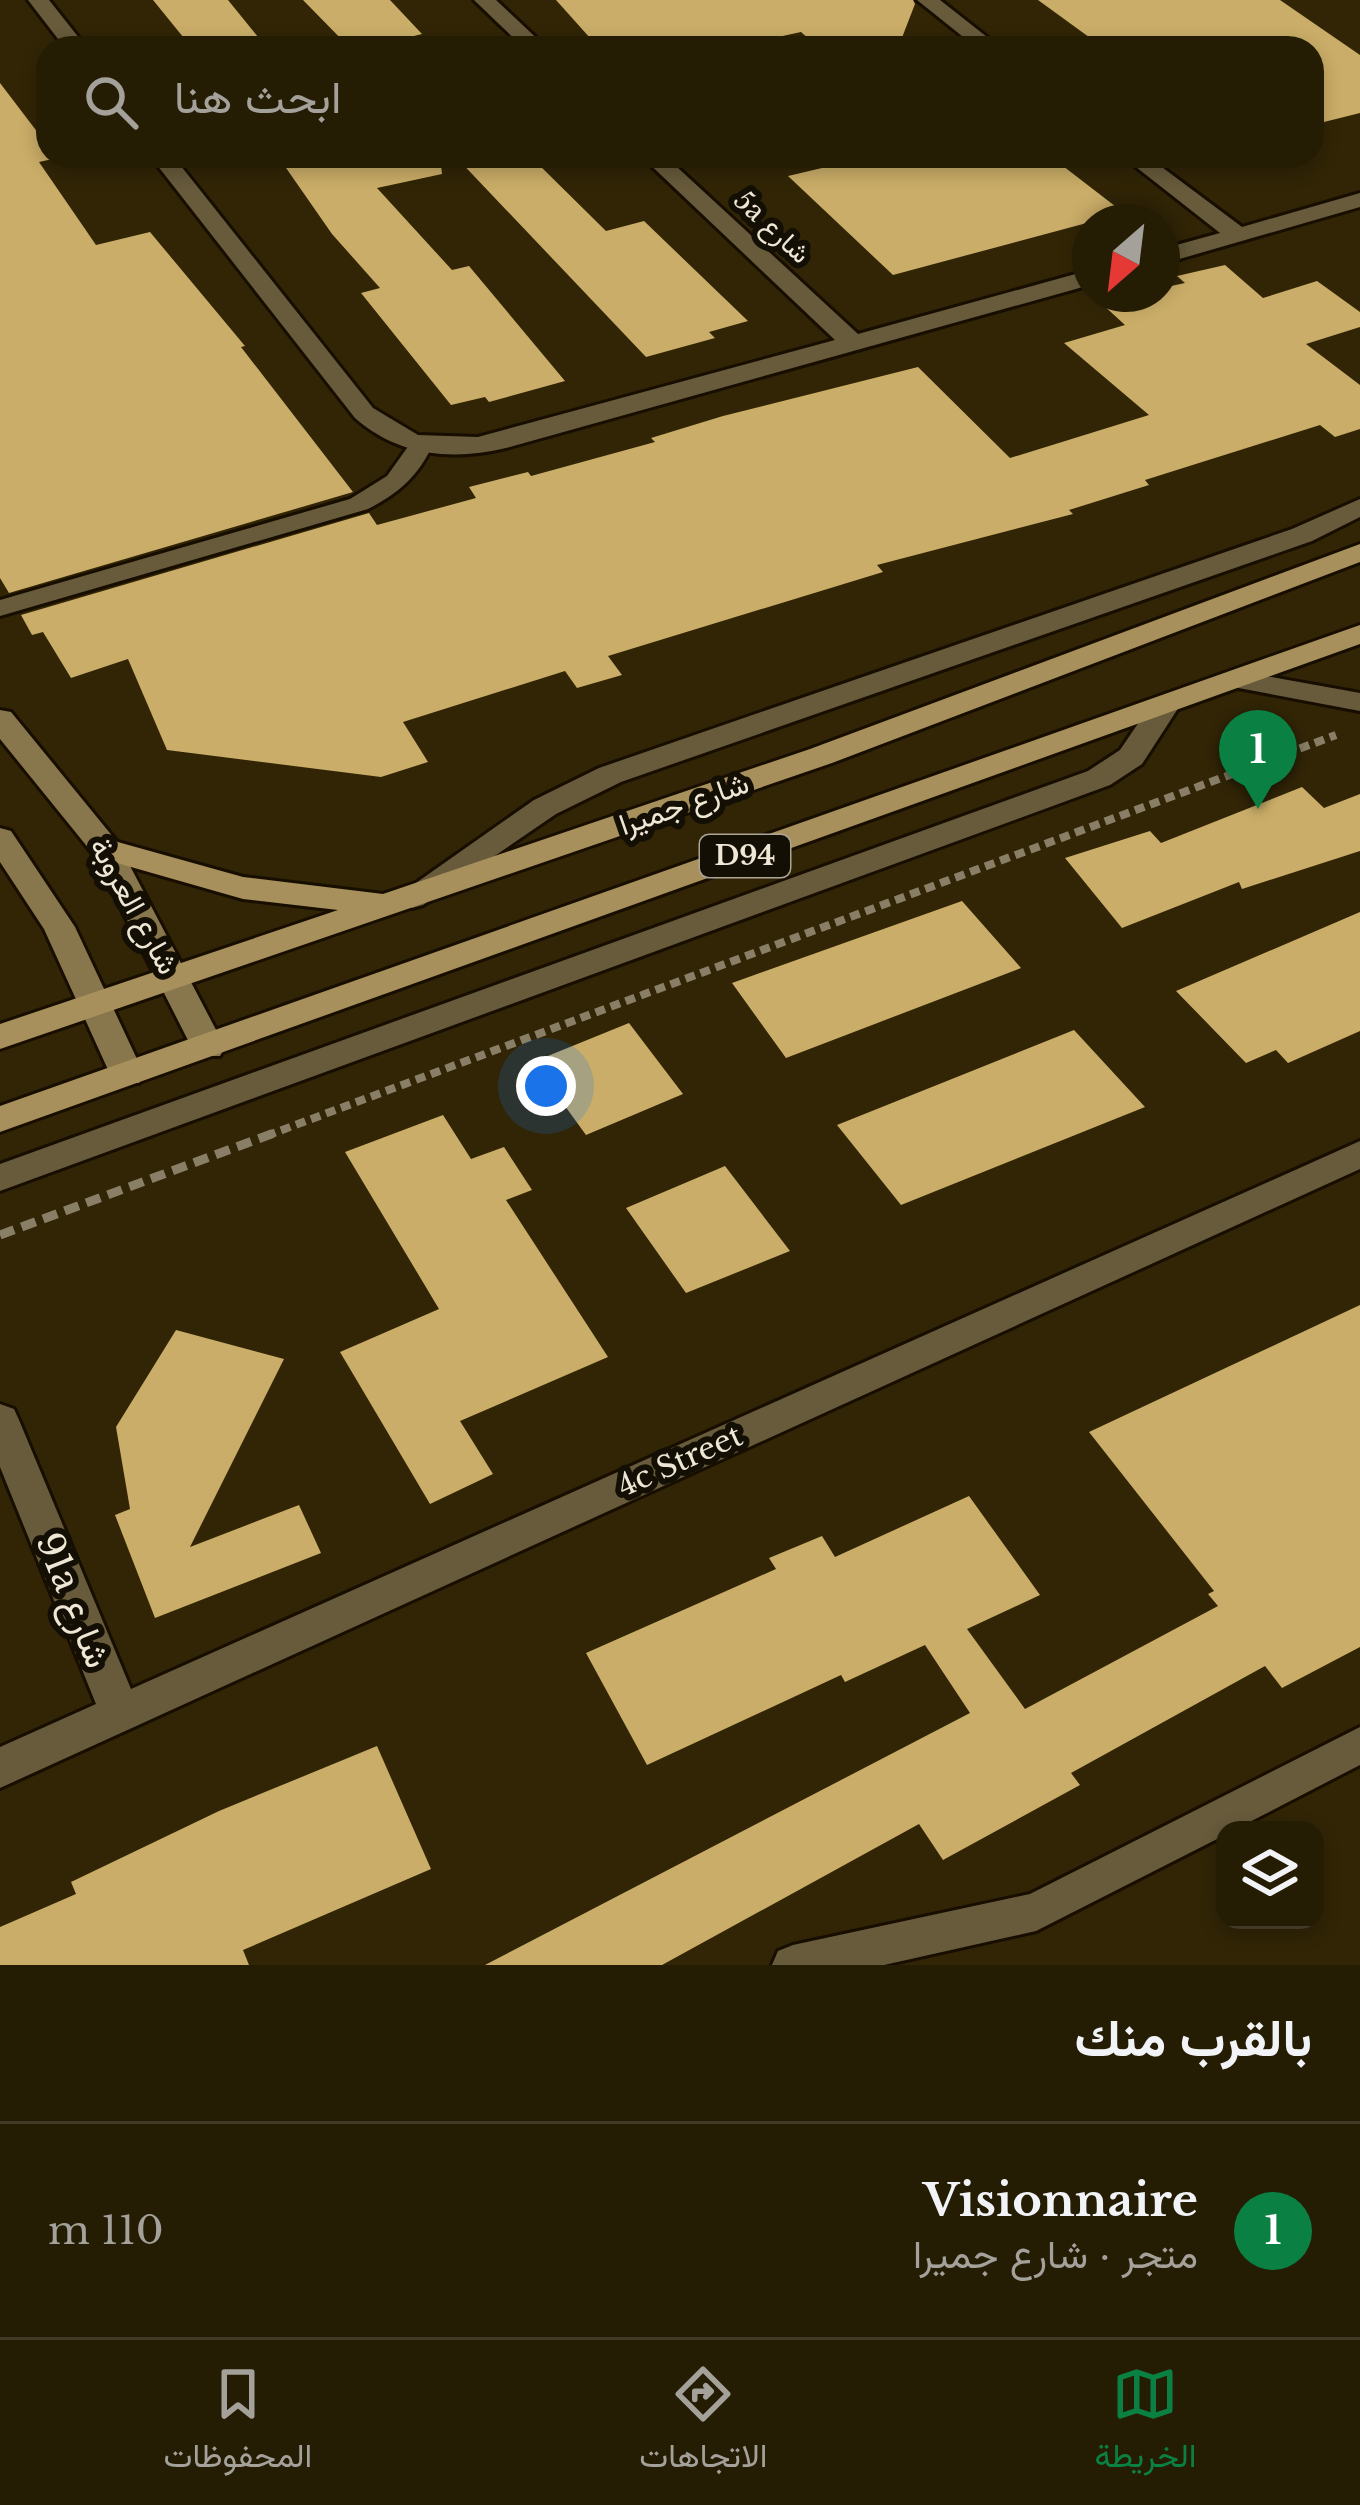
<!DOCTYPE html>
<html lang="ar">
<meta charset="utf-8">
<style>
:root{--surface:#251c04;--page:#312913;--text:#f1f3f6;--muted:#a3a19a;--line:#423a26;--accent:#0b8043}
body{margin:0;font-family:"Libre Baskerville",Vazirmatn,serif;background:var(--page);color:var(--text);direction:rtl}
.controls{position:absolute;right:36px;bottom:36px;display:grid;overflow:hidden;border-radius:24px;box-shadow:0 6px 18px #0003}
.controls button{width:108px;height:108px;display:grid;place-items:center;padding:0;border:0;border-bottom:3px solid var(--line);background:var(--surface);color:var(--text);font:60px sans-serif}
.compass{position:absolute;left:1072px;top:204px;width:108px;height:108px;border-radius:50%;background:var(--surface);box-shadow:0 6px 18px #0003;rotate:208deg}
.you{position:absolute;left:546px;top:1086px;width:42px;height:42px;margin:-30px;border:9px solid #fff;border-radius:50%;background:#1a73e8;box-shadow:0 0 0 18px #1a73e833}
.badge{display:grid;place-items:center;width:78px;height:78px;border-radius:50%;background:var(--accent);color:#fff;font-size:39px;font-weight:700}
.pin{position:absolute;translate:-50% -99px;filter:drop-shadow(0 3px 6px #0008)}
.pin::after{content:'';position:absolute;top:63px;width:42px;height:36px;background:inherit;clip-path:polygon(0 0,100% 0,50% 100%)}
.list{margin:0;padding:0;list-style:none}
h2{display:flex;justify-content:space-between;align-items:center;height:156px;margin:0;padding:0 48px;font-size:51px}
h2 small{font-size:39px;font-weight:400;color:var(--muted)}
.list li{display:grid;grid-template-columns:78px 1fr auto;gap:36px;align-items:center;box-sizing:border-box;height:216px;padding:0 48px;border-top:3px solid var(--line)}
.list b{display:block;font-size:45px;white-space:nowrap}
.list p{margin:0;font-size:39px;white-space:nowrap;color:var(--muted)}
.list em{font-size:39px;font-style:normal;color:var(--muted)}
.icon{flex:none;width:66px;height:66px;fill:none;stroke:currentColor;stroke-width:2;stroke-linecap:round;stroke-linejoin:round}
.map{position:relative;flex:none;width:1360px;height:1965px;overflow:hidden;direction:ltr}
.search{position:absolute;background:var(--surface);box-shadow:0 6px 18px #0003;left:36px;right:36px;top:36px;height:132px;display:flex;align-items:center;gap:30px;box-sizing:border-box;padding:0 42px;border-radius:36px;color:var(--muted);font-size:45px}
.sheet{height:372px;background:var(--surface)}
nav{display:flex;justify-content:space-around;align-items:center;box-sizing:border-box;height:168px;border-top:3px solid var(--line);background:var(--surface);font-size:33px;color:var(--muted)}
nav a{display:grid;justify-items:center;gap:6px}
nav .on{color:var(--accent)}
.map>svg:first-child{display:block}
.building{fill:#caad68}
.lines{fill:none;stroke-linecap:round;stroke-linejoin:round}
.service-casing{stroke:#170e00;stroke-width:6}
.minor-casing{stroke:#170e00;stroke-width:6}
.secondary-casing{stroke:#170e00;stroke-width:6}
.primary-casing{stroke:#170e00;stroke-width:6}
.path-far1{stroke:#897e66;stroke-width:8;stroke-dasharray:10 6;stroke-linecap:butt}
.path{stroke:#897e66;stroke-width:9;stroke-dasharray:15 8;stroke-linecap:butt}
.service{fill:#685b3c;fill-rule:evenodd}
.minor{fill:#685b3c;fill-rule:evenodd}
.secondary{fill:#88764c;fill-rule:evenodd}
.primary{fill:#a7905b;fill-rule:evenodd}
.labels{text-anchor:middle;stroke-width:12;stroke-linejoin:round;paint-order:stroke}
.far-street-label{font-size:27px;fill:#efe7d6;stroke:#140f04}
.shield{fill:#140f04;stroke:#ada697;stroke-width:3}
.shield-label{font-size:27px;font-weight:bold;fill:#efe7d6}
.street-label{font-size:30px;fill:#efe7d6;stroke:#140f04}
.near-street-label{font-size:36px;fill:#efe7d6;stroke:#140f04}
</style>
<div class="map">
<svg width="1360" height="1965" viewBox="0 0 1360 1965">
<rect width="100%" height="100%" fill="#312506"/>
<path class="building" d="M153,0H228L267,48H192Z
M303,0H390L422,34L410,37L420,48H350Z
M556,0H913L915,4L898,48H819L801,32L727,48H599Z
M1038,0H1280L1360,55V113L1312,125V48H1104Z
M0,83L48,146V156L57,158L39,162L96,245L150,232L245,346L241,347L353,492L9,593L0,578Z
M326,156H440L442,174L377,188L452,270L469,266L565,381L489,402L485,397L451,405L361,293L380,288L332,234L284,165Z
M455,156H530L606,231L644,221L748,321L709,332L715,338L646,357Z
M873,156H1050L1124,213L893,275L788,176Z
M1225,265L1263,298L1317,281L1360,312V327L1306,344L1360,385V429L1335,437L1320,425L1145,480L1149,485L1069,510L1073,514L877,565L883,572L608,656L622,675L577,688L565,671L403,722L428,762L381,777L167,750L128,659L71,678L43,632L32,635L21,615L369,513L377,525L476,498L469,487L528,472L531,476L655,442L651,438L723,416L918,367L1010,458L1149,415L1064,343L1125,325L1101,303L1162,294V288L1185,283L1177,276Z
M1302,787L1324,808L1360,794V851L1242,889L1239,882L1122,928L1065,858L1150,831L1161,843Z
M962,901L1021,968L786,1058L732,983Z
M1360,912V1031L1288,1063L1276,1050L1246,1063L1176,991Z
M629,1023L683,1094L586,1135L533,1062Z
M1074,1030L1145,1107L901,1205L837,1125Z
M443,1115L471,1159L504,1147L532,1190L506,1200L608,1357L460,1421L493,1474L430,1504L340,1352L439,1309L345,1152Z
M725,1166L790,1251L686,1293L626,1208Z
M1360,1305V1647L1282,1688L1265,1666L1071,1773L1080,1785L943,1860L919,1824L662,1965H485L970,1713L925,1645L845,1682L841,1675L647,1765L586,1653L776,1569L769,1558L822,1536L835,1557L969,1496L1040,1595L967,1629L1025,1709L1218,1606L1208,1594L1214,1591L1089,1432Z
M176,1330L284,1359L190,1547L299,1505L321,1553L155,1618L115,1515L130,1509L116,1427Z
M377,1746L431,1869L243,1950L249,1965H0V1927L76,1894L71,1882L219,1811Z"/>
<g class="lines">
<g class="service-casing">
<path id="service" d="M420,439L432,446C418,477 397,494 368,509L0,616V600L350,499L387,476L412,441Z
M1360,1727V1765L1234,1830H1225V1835L1036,1931L884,1965H772L778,1951L793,1945L1030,1894Z"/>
</g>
<g class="minor-casing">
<path id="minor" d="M28,0H49L87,48H65Z
M474,0H496L547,48H524Z
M917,0H940L1001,48H977Z
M150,156H173L373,408L418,435L478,437L835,340L641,156H665L858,334L1090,270V285L506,448C452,461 398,456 355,418Z
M1122,156H1147L1242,227L1360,193V207L1162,264V249L1220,233Z
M1360,499V517L1312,541L621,782L556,814L423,905L412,908L396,897L534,800L599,768L1292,529Z
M1238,671L1360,693V711L1228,686L1223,680Z
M1164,698L1179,707L1142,764L1110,785L0,1191V1164L1088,771L1120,750L1154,700Z
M1360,1141V1169L0,1788V1747L96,1704L0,1467V1404L14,1409L19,1420L131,1689Z"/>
</g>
<g class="secondary-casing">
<path id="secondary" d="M0,710L11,712L118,843L225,1047L220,1056H196L94,855L0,739Z
M0,828L11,831L75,927L144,1074L139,1083H115L110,1074L44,929L0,862Z"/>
</g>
<g class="primary-casing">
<path id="primary" d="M1360,544V562L832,763L0,1049V1024L338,910L243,899L96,857L91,850L96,843L107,839L243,877L383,894L810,749Z
M1360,625V644L0,1132V1106Z"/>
</g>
<path class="path-far1" d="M266,1136L1336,735"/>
<path class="path" d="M0,1235L274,1133"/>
<use href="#service" class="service"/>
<use href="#minor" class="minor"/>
<use href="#secondary" class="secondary"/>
<use href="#primary" class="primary"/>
</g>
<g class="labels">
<g class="far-street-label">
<text transform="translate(772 227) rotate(43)" y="9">5a شارع</text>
</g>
<rect class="shield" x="700" y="835" width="90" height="42" rx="9"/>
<g class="shield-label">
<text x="745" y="865">D94</text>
</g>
<g class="street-label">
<text transform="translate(684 804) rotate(-19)" y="10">شارع جميرا</text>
<text transform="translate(134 906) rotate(61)" y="10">شارع العروبة</text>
<text transform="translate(680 1461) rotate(-24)" y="10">4c Street</text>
</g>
<g class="near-street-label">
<text transform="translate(74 1600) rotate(68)" y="13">91a شارع</text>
</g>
</g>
</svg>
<div class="controls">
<button><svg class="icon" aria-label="layers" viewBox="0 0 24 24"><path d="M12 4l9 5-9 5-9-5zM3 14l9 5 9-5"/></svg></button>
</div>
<svg class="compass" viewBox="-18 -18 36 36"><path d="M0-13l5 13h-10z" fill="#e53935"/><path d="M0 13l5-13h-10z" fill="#a3a19a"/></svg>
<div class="you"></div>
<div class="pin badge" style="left:1258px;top:809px">1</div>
<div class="search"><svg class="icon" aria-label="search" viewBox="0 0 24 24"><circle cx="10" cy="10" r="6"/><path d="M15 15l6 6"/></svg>ابحث هنا</div>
</div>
<section class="sheet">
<h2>بالقرب منك<small></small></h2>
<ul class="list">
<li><span class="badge">1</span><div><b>Visionnaire</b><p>متجر · شارع جميرا</p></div><em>110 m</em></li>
</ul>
</section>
<nav>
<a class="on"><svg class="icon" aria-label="map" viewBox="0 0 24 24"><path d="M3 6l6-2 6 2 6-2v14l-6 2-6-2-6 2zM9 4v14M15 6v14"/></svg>الخريطة</a>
<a><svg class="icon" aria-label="directions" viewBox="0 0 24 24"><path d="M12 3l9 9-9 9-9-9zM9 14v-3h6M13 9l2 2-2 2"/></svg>الاتجاهات</a>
<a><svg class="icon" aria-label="saved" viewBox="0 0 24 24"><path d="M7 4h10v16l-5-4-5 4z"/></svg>المحفوظات</a>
</nav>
